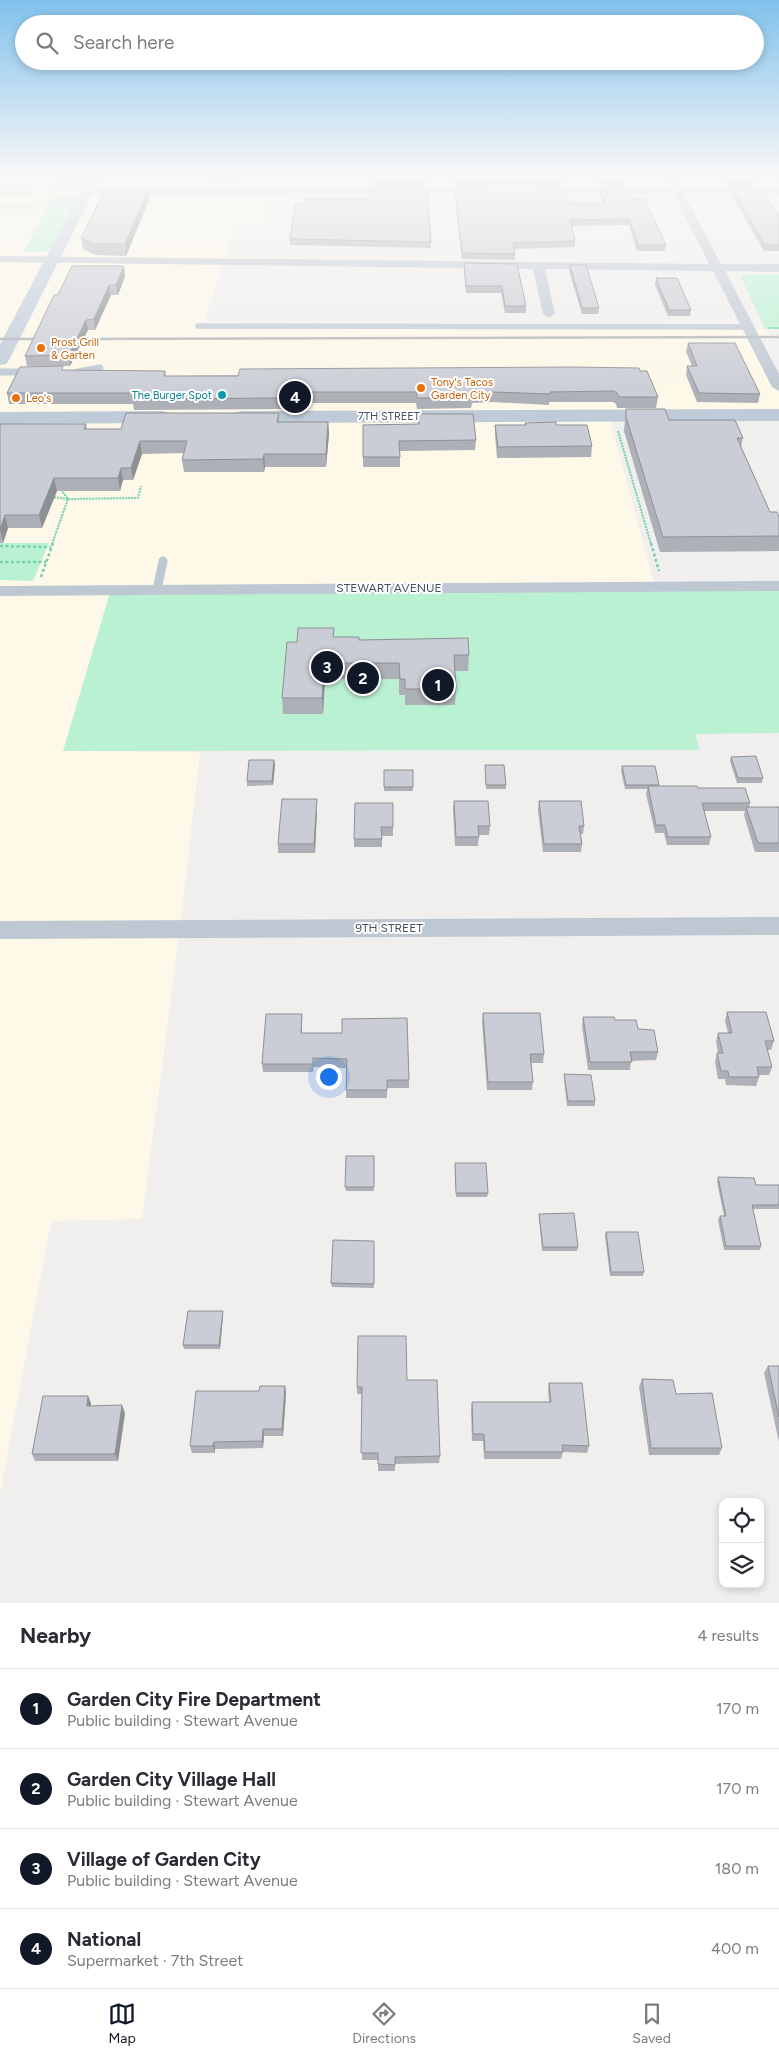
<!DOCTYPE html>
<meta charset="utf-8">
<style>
:root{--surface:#fff;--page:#f7f7f7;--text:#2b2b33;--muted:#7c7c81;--line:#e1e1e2;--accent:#111827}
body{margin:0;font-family:Figtree,sans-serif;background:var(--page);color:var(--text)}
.controls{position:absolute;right:15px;bottom:15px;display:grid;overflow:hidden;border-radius:10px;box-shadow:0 2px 8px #0003}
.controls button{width:45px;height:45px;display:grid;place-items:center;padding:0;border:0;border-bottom:1px solid var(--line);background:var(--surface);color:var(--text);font:25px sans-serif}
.you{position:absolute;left:328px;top:1076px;width:18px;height:18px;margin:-12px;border:4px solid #fff;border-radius:50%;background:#1a73e8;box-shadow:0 0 0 8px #1a73e833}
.badge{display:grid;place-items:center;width:32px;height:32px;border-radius:50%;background:var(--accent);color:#fff;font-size:16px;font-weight:700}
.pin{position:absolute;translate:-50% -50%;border:2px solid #fff;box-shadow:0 1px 5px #0006}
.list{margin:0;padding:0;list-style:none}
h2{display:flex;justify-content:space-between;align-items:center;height:65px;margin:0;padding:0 20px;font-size:21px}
h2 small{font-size:16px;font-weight:400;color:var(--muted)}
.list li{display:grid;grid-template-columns:32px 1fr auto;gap:15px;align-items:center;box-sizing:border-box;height:80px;padding:0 20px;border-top:1px solid var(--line)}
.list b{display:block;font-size:19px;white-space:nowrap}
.list p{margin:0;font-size:16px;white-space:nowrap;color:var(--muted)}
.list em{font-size:16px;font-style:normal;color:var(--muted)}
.icon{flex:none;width:28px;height:28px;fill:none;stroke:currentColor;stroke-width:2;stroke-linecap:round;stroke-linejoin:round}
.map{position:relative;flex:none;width:779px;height:1603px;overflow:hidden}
.search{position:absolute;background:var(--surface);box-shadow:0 2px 8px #0003;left:15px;right:15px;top:15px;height:55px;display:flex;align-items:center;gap:12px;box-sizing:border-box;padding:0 18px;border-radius:28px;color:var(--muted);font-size:19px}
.sheet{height:385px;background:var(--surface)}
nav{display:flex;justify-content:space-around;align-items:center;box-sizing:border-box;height:70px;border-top:1px solid var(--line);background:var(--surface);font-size:14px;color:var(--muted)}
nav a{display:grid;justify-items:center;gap:2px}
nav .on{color:var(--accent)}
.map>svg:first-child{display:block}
.commercial{fill:#fdf8e7}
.green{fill:#baf1d3}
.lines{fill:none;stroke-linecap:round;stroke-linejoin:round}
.path-far1{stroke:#71d1a7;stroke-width:2;stroke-dasharray:2 1;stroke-linecap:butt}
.path{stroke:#71d1a7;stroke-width:2.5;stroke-dasharray:3 2.5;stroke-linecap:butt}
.lane-far2{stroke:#bec8d2;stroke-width:5.5}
.lane-far1{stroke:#bec8d2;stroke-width:7}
.lane{stroke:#bec8d2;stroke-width:9}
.street{fill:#bec8d2;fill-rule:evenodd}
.secondary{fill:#c0cbd9;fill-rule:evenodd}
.rail{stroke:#b0b3b9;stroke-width:2.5}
.wall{fill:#aeb0b7}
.shaded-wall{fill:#8d9095}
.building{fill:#cacdd5;stroke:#8d9095}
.food-dot{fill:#e8710a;stroke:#fff;stroke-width:2}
.culture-dot{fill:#0f9aa8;stroke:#fff;stroke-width:2}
.labels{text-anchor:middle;stroke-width:4;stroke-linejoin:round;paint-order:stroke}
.far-food-label{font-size:11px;fill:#c56008;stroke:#fff;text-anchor:start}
.far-culture-label{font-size:11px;fill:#0d838f;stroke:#fff;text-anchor:end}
.far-street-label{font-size:11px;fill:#46515d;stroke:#fff}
.street-label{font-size:12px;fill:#46515d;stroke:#fff}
</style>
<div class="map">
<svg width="779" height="1603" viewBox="0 0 779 1603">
<rect width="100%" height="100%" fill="#f1efee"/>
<path class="commercial" d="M0,175H97L89,191H272L262,224L235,225L204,322L682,324L765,329L772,339H753L779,389V415L609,416L655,587L63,751L200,752L180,929L142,1219L51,1221L0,1494Z"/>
<path class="green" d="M0,175H96L88,189H49L52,180H0Z
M0,189H37L33,196H0Z
M52,197H84L56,251L24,252L46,209H0V206L47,207Z
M740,275H779V329H765Z
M0,543H49L33,581L0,580Z
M779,586V733L695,734L700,750L63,751L111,589Z"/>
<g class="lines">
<path class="path-far1" d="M768,328H779
M618,431L651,544
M51,497L68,499L62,491L64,488
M52,544L68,499L138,498L141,486"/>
<path class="path" d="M651,543L659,571
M0,546L51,547
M0,562H46
M41,577L53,543"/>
<path class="lane-far2" d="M198,326L748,327"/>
<path class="lane-far1" d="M0,372H29
M78,372L100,368"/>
<path class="lane" d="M157,590L163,561"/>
<path class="street" d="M664,175H674L681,188H779V194H684L721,264H779V272L725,271L779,374V391L772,387L713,271L545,269L555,314L549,318L543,314L533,269L0,262V256L709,264L674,194H537L532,191L537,188H671Z
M484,188L488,189L489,191L488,193L87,195L82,192L87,189Z
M779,581V591L0,596V586Z
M779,917V935L0,939V921Z"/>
<path class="secondary" d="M90,175H102L9,360L6,364L0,365V344Z
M779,409V421L241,423L234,421L232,417L234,413L241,411Z
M163,411L170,413L172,417L170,421L163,423L0,424V412Z"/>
<path class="rail" d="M0,339H47
M69,339L779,337"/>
</g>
<path class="wall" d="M148,175H242L241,179H209V176H148Z
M369,175L427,181L426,187H370Z
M452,175H564V178H561L562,181V186H453Z
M591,175H623L625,180L624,186H596Z
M719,175H779H752L756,181L754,186H726Z
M455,190L570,203H603L600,196V190L633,198L666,245L665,251H637L629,225L572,226L575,241V247L514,249L515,254V260L462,259L455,196Z
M733,190L779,215V251H764L732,196Z
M370,199L431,242V248L290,245V239Z
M149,200L126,256L95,255L83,249L81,238Z
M464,263L517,264L526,306V313H505L501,293H466L464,270Z
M570,265L599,308L598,314H582L569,271Z
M125,276L118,295H111L95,330H88L70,366H27L25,356L58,295Z
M656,278L691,310L690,316H668L655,285Z
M688,343L760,394L758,403L697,402L686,375L687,366H692L686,352Z
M64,370L165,371L166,376L640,371L658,397L656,408H617L616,404L613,402H549V405L493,402L472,403L471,408L417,409L416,403H283L282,409L134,410L133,404H9L7,393Z
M626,409L743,438L741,447L770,512L779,517V551L660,552L624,431Z
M279,413V422H328L329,434L326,467H265L264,472H184L182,460L184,453L142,454L133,480H123L120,491H57L42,528H8L3,543H0V424H86L87,429H121Z
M418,414L476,440L475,450L400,451V467H363V425L418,424Z
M525,423L556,425L592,446L591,457L497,458L495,436V425H525Z
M334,637L469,655L468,671H455L456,689L455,705H405V695H399V679H325L323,714H283L282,698L297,642Z
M731,757L763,778L762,783H737L730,761Z
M275,765L273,785L247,786V781Z
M485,765L506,785V789H486Z
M622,766L659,785V786L698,788L750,803L749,807H779V852H755L744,815L745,811H704L711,837L709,845H667L664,833H655L646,794L647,789H625L621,771Z
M384,770H413V791H384Z
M317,799V808L315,853H278V844Z
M454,801L490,826L489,835H479L478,846H455L453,810Z
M539,801L584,826L583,834H581L582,844L581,852H543L538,810Z
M393,803V836H382V847H354V839Z
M727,1012L774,1041L771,1050H767L772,1067L769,1075H759V1077L756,1086L726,1085L725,1079H718L715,1062L717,1053H718L716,1041L718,1033H728L725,1021Z
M483,1013L544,1054L543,1063H531L533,1082L532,1090H487L482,1022Z
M302,1014V1033L409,1080V1088H387V1098H346V1068L314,1067L313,1072H263L262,1064Z
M583,1017L615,1020L638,1029L658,1052L656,1060L631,1061L630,1070H588L582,1026Z
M564,1074L595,1101V1106H567L564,1079Z
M374,1156V1191H346L345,1187Z
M455,1163L488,1193L487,1197H456Z
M718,1177L756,1185H779V1209H753L761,1246L760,1250H724L718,1220L720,1216H724L717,1182Z
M539,1214L578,1247L577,1251H542L539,1218Z
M606,1232L644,1272L643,1276H610L605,1236Z
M374,1241V1288L332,1287L331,1283Z
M223,1311V1315L220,1349H184L183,1345Z
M768,1366H779V1442L764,1373Z
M642,1379L676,1394L722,1448L719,1455H649L639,1387Z
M407,1380L440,1456L439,1463L395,1464V1471H378V1460H362V1394H357V1387Z
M549,1383L589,1446L587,1453L563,1452L561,1459H484L483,1441H472L471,1410L472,1402H549L548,1390Z
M285,1386L286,1394L283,1436H264L263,1448L215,1449V1453H192L190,1446L259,1391Z
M88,1396L91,1403V1406L125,1413L118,1461H35L32,1454Z"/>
<path class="shaded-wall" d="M148,190L149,200L126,256L125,244Z
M124,266L125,276L118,295L116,285Z
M109,285L111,295L95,330L94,319Z
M86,320L88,330L70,366L69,355Z
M282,392L283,403L282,409L281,398Z
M328,422L329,434L326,467V454Z
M140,441L142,454L133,480L131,468Z
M264,454L265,467L264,472L263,459Z
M121,468L123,480L120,491L118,478Z
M54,478L57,491L42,528L39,515Z
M5,515L8,528L3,543L0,529Z
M324,663L325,679L323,714L322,698Z
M274,760L275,765L273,785L272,781Z
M317,799V808L315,853L314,844Z
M302,1014V1042L301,1033Z
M223,1311V1315L220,1349L219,1345Z
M285,1386L286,1394L283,1436L282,1429Z
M88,1396L91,1403L90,1413L87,1406Z
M122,1405L125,1413L118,1461L115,1454Z
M263,1429L264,1436L263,1448L262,1441Z
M214,1442L215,1449V1453L213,1446Z"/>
<path class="building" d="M369,175H426L427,181H369Z
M453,175H560L562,181H454Z
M594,175H623L625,180H596Z
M723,175H752L756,181H727Z
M110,190H148L125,244H94L81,238L104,192Z
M455,190H565L570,203H606L600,190H630L633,198H644L666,245H638L629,219L570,220L575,241L513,243L515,254L462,253Z
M733,190H762L779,215V245H765Z
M370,191H427L431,242L290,239L295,205L304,203V199H370Z
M464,263L517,264L526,306H505L502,286H466Z
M570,265H586L599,308H582Z
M72,266H124L116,285H109L94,319L86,320L69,355L25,356L54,295H58Z
M656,278H677L691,310H669Z
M688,343H735L760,394L699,393L687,366H697Z
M63,366L62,370L165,371L164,376H238L240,369L573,367L639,368L640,371H647L658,397H619L617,393L614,391L550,392V394L494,392H471L472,398H417L416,392H282L281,398L132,399L134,393H7L20,367Z
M626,409H665L669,420H735L743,438H737L770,512H777L779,517V536L663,537L626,417Z
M126,413H279L277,422H328L326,454H264L263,459L182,460L187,441H140L131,468H121L118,478H54L39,515H5L0,529V424H86L84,429H121Z
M418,414H473L476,440L399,441L400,457H363V425L419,424Z
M556,422V425H587L592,446L498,447L495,425H526L525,423Z
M298,628H334L333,637H359V640L468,638L469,655H454L456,689H405V679H400L399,663H324L322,698H282L287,642H297Z
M756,756L763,778H738L731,757Z
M249,760H274L272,781H247Z
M485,765H504L506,785H486Z
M622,766H655L659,785H626Z
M384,770H413V787H384Z
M648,786H697L698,788H745L750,803H702L711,837H668L665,825H656Z
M282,799H317L314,844H278Z
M454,801H488L490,826H478L479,837H456Z
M539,801H581L584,826H579L582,844H544Z
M355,803H393V827H381L382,839H354Z
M746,807H779V843H758Z
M727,1012H766L774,1041H765L772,1067H757L759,1077H729L728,1071H721L717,1053H723L718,1033H732Z
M483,1013H540L544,1054H530L533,1082H488Z
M266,1014H302L301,1033H342V1019L407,1018L409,1080H387V1090H346L347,1059L313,1058V1064H262Z
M583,1017H614L615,1020H636L638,1029L654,1030L658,1052H630L632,1062H590Z
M564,1074L591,1075L595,1101H568Z
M346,1156H374V1187H345Z
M455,1163H486L488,1193H456Z
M718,1177L754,1178L756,1185H779V1205H752L761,1246H726L720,1216H726Z
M574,1213L578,1247H543L539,1214Z
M606,1232H638L644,1272H611Z
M333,1240L374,1241V1284L331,1283Z
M188,1311H223L219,1345H183Z
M358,1336H406L407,1380H437L440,1456L395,1457V1465L378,1464V1453H361L362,1387H357Z
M768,1366H779V1417Z
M642,1379L673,1380L676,1394L712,1393L722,1448H651Z
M549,1383H582L589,1446L562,1445L563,1452H485L484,1434H473L472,1402H551Z
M260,1386H285L282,1429H263L262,1441L214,1442L213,1446H190L196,1391H259Z
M43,1396H88L87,1406L122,1405L115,1454H32Z"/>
<linearGradient id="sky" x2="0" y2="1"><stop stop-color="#80c1ec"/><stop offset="0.44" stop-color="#f9f8f7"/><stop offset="1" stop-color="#f9f8f7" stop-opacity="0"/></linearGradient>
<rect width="779" height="399" fill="url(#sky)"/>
<g class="food-dot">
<circle cx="41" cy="348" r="5"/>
<circle cx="421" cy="388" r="5"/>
<circle cx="16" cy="398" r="5"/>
</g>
<circle class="culture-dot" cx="222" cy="395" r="5"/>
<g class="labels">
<g class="far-food-label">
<text x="51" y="346">Prost Grill<tspan x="51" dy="13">&amp; Garten</tspan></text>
<text x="431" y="386">Tony's Tacos<tspan x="431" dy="13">Garden City</tspan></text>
<text x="26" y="402">Leo's</text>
</g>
<g class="far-culture-label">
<text x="212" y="399">The Burger Spot</text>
</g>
<g class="far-street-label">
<text x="389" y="420">7TH STREET</text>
</g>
<g class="street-label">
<text x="389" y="592">STEWART AVENUE</text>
<text x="389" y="932">9TH STREET</text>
</g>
</g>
</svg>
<div class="controls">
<button><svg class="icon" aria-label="locate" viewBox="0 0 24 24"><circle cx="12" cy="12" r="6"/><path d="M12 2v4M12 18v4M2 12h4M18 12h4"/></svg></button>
<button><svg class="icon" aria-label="layers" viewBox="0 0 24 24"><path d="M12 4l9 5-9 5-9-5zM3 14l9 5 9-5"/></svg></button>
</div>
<div class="you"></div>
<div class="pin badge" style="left:438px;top:685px">1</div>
<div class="pin badge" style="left:363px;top:678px">2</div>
<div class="pin badge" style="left:327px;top:667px">3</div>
<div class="pin badge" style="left:295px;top:397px">4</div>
<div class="search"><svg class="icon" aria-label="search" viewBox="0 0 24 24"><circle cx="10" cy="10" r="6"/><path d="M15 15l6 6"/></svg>Search here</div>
</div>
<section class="sheet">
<h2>Nearby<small>4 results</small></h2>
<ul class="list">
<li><span class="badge">1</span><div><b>Garden City Fire Department</b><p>Public building · Stewart Avenue</p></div><em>170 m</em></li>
<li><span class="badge">2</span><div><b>Garden City Village Hall</b><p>Public building · Stewart Avenue</p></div><em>170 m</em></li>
<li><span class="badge">3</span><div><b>Village of Garden City</b><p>Public building · Stewart Avenue</p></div><em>180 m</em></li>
<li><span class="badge">4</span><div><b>National</b><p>Supermarket · 7th Street</p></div><em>400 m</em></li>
</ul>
</section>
<nav>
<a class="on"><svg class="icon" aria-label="map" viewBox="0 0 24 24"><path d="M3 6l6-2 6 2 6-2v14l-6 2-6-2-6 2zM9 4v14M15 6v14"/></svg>Map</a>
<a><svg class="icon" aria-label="directions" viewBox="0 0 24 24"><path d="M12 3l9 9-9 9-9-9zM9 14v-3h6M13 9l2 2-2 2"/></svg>Directions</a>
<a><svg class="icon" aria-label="saved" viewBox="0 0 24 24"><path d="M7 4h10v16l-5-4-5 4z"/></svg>Saved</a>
</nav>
